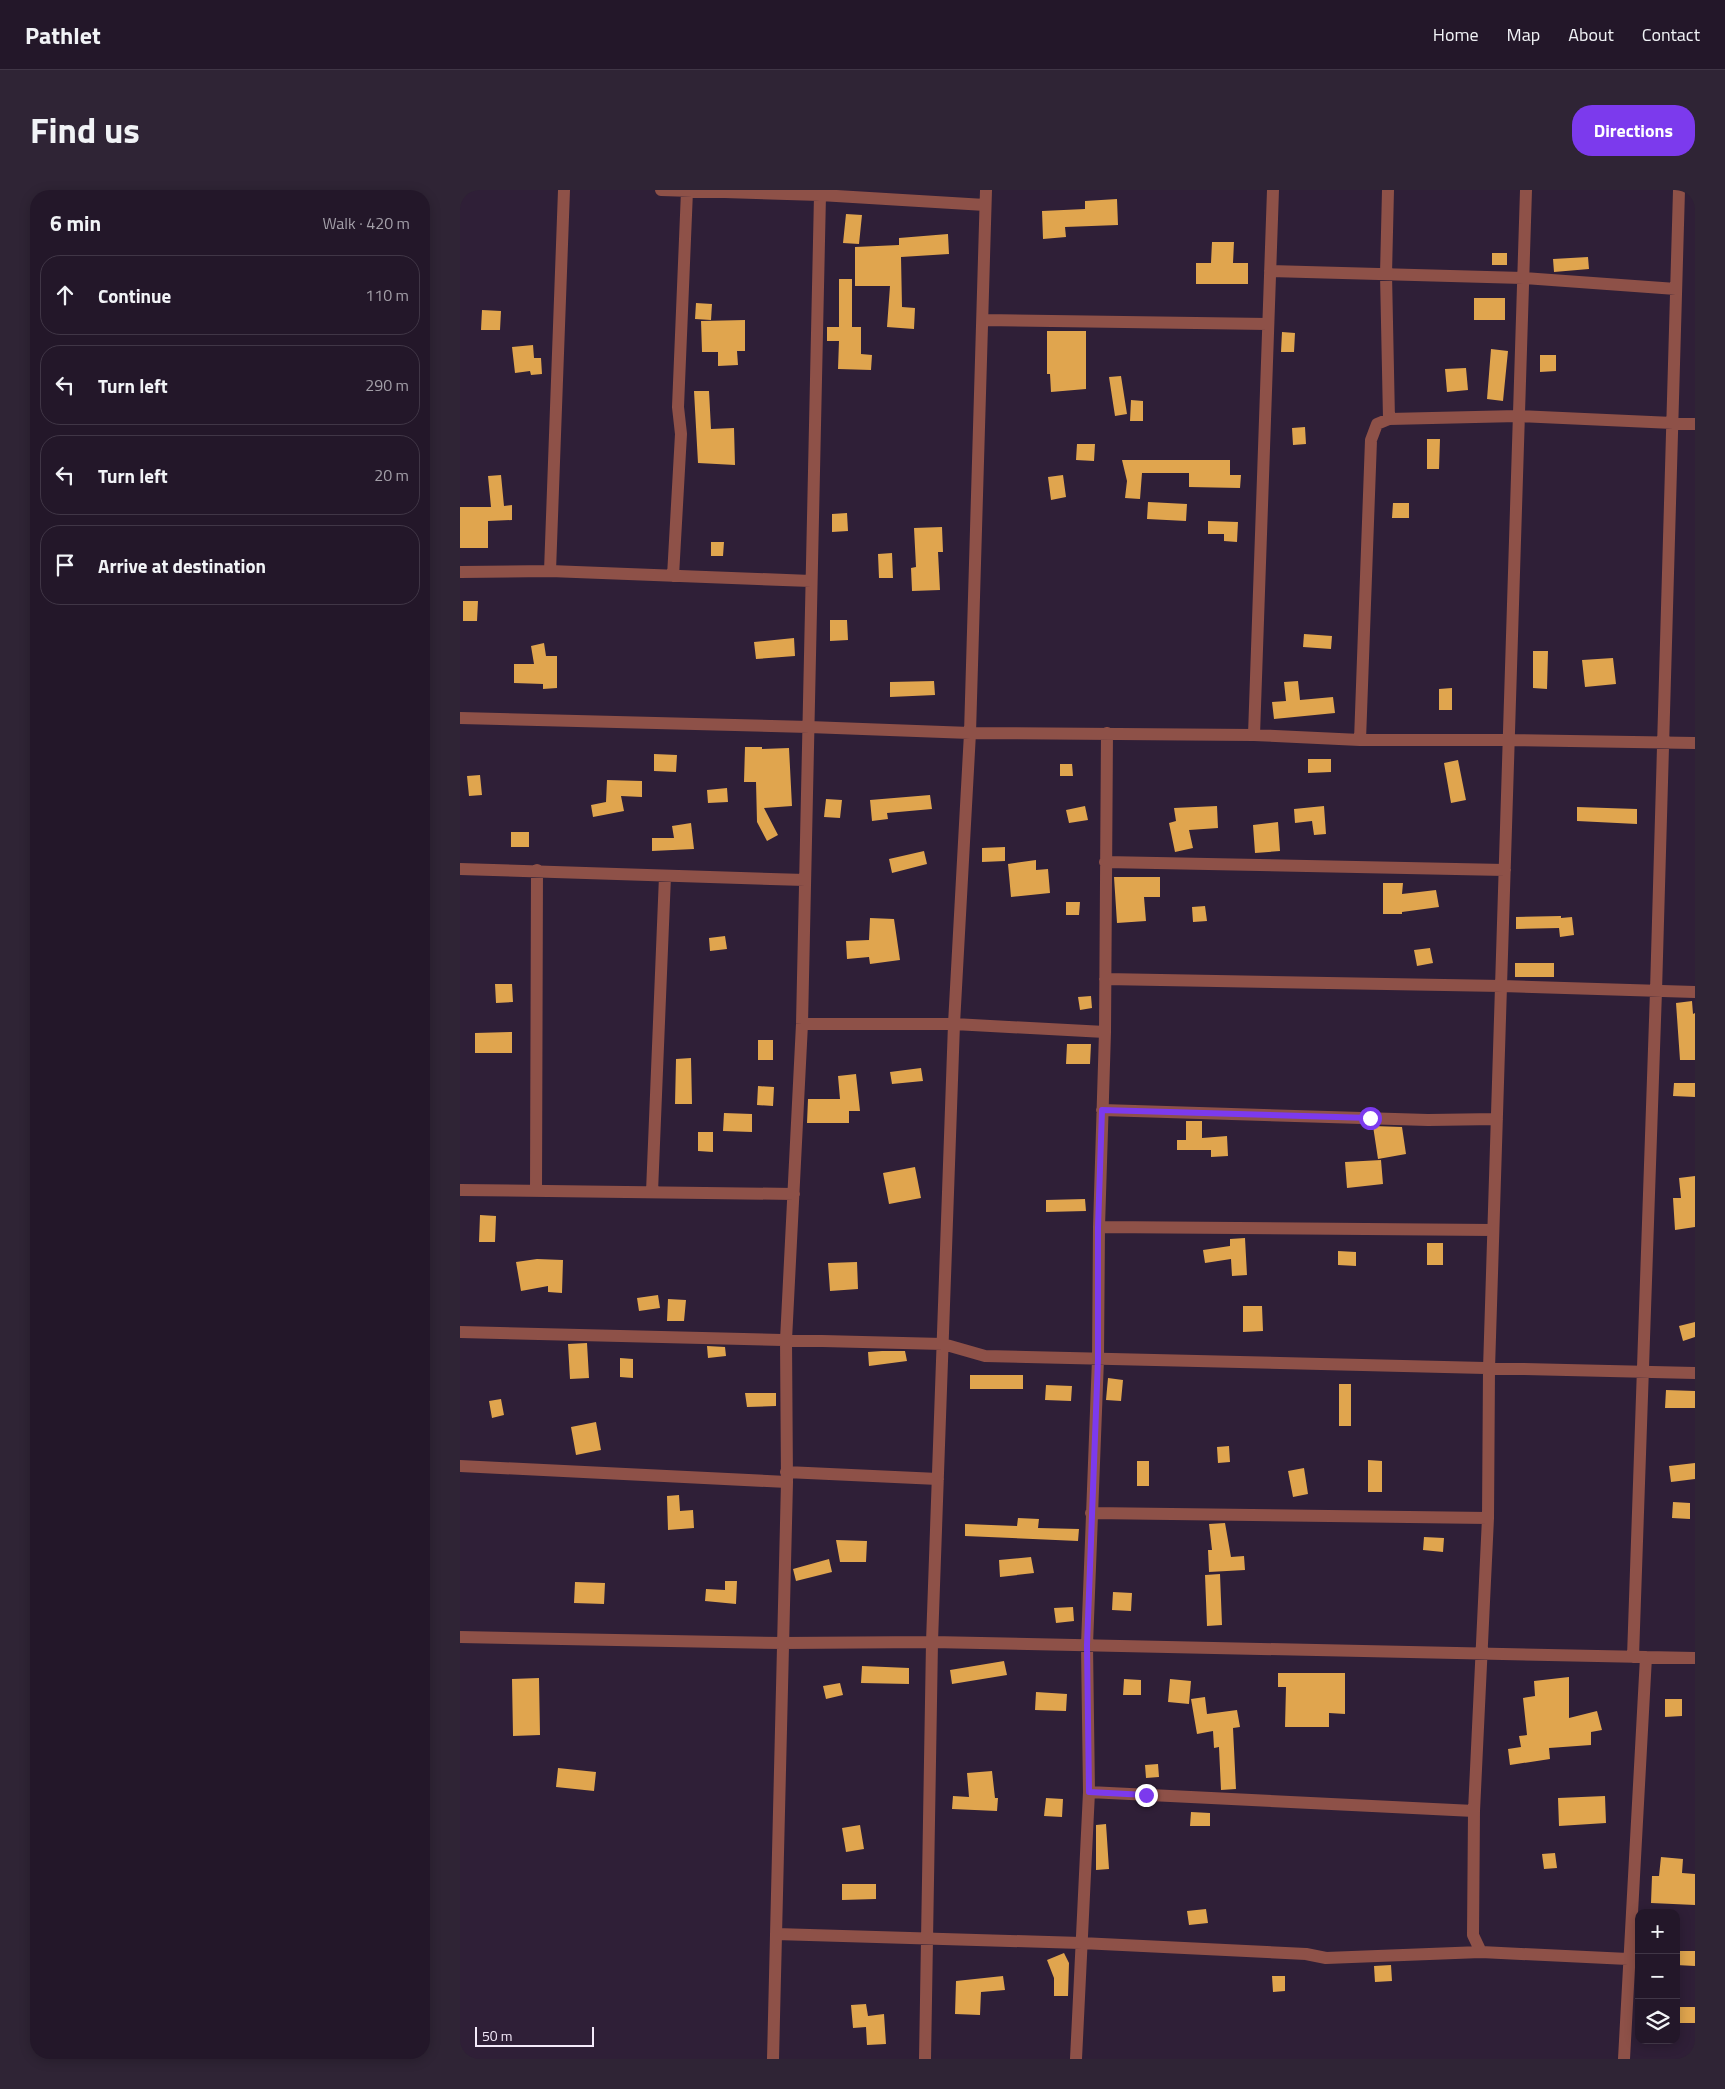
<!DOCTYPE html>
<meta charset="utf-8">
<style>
:root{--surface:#231729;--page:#2f2435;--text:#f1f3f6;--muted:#a39fa8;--line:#403646;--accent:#7c3aed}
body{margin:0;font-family:"Titillium Web",sans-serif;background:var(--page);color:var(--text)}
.controls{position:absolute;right:15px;bottom:15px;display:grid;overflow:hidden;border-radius:10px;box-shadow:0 2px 12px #0003}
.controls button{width:45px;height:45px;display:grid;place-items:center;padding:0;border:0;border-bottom:1px solid var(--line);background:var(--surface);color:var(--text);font:25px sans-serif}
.scale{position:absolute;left:15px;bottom:12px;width:119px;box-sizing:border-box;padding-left:5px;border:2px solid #f4eafa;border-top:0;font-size:14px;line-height:18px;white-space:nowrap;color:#f4eafa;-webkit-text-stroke:4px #2f1f37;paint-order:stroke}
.stop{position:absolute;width:15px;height:15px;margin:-11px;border:4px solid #7c3aed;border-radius:50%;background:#fff}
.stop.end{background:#7c3aed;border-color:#fff;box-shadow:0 1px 5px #0008}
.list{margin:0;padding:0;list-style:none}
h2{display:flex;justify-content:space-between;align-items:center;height:65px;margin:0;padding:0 20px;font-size:21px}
h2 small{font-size:16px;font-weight:400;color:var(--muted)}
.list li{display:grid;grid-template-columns:32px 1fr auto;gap:15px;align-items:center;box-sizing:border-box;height:80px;margin:0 10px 10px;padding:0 10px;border:1px solid var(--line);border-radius:20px}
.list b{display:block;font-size:19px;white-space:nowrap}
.list em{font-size:16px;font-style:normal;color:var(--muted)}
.icon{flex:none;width:28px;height:28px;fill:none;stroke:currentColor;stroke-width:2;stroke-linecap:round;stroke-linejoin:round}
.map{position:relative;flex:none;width:1235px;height:1869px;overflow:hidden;border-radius:20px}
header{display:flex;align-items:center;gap:30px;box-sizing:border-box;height:70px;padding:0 25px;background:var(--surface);border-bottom:1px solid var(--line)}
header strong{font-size:24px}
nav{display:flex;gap:28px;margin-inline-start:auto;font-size:18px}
.intro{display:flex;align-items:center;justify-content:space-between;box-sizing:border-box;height:120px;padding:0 30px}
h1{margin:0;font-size:35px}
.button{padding:12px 22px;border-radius:20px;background:var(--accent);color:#fff;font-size:18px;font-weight:700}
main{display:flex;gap:30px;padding:0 30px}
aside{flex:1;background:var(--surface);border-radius:20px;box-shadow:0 2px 12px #0003}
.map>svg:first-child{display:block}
.building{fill:#e0a54e}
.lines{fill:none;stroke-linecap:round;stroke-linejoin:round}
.minor{stroke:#8e5148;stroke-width:12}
.route{stroke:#7c3aed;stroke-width:6}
</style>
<header>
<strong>Pathlet</strong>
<nav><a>Home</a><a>Map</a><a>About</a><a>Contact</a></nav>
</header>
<div class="intro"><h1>Find us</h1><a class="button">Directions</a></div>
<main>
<aside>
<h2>6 min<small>Walk · 420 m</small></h2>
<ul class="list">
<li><svg class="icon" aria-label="ahead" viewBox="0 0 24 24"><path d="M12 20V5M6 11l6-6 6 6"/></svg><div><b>Continue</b></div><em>110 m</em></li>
<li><svg class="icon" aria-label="left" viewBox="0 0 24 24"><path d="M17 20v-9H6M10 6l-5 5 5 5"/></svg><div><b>Turn left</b></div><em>290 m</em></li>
<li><svg class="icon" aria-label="left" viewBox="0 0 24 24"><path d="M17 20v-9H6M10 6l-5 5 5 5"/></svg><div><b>Turn left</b></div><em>20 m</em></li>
<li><svg class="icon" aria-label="arrive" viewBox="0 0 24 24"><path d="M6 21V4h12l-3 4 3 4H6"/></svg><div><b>Arrive at destination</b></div></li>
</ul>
</aside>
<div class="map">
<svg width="1235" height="1869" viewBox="0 0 1235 1869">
<rect width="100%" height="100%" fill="#2f1f37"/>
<path class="building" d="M657,9L658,35L605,37L606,47L583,49L582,21L625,19V11Z
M386,24L402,25L399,54L383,53Z
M488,44L489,64L441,67L442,117L455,118L454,139L427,137L430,96H395V57L439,55V48Z
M752,52H774L773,73H788V94H736V73H751Z
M1032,63H1047V75H1032Z
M1128,67L1129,79L1094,82L1093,69Z
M379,89H392V137H401V164L412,165L411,180L378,179L379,151H367V137H379Z
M1014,108H1045V130H1014Z
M236,113L252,114L251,130L235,129Z
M22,120L41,121L40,140H21Z
M285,130V161H277L278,175L258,176V162H242L241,131Z
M587,141H626V199L591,202L590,184H587Z
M822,142L835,143L834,162H821Z
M73,155L74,168H81L82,184L71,185L70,181L55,183L52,157Z
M1031,159L1048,161L1043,211L1027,209Z
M1080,165H1096V181L1080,182Z
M1006,178L1008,200L987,202L985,179Z
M661,186L667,224L655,226L649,187Z
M234,201H249L251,239L274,238L275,275L238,273Z
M671,210L683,211V231H670Z
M845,237L846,254L833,255L832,238Z
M967,249H980L979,279H967Z
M617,254H635L634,271L616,270Z
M662,270H770V285H781L780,298L729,297V283H682L680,309L665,308L667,291Z
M41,285L44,316L52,315V330L28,331V358H0V317H31L28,286Z
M603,285L606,307L591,310L588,287Z
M688,312L727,314L726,331L687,329Z
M933,313H949V328H932Z
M387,323L388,341L372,342V324Z
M748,331L778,332L777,352L764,351V344H748Z
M482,337L483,362H478L480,400L452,401L451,378L456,377L454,338Z
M251,352H264L263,366H251Z
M432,363L433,388H419L418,364Z
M3,411H18L17,431H3Z
M370,430H387L388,450L370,451Z
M844,444L872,446L871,459L843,457Z
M334,448L335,466L296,469L294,452Z
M84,453L86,466H97V498L83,499V494L54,493V474H74L71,456Z
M1073,461H1088L1087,499L1073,498Z
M1153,468L1156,494L1125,497L1122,470Z
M474,491L475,505L430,507V492Z
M838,491L840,510L873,507L875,523L814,529L812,512L826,511L824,492Z
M992,498V520H979V499Z
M285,557H302V559L329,558L332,616L304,618L318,645L307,651L297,632L296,592H284Z
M194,564L217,565L216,582L194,581Z
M848,569H871V582L848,583Z
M998,570L1006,610L991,613L984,573Z
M600,574H612L613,586H600Z
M20,585L22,605L9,606L7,586Z
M147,590L182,591V607L161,606L164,621L133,627L131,615L146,612Z
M267,598L268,612L248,613L247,600Z
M470,605L472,619L427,623L428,629L412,631L410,610Z
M366,609L382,610L380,628L364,627Z
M625,616L628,630L609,633L606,620Z
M757,616L758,638L729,640L733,658L715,662L709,633L716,631L714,618Z
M864,616L866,644L854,645L852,631L835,633L834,619Z
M1117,617L1177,619V634L1117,631Z
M818,632L820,661L795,663L793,635Z
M231,633L234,659L192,661V648H214L212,636Z
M51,642H69V657H51Z
M545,657V671L522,672V658Z
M464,661L467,674L432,683L429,669Z
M576,670V680L588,679L590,703L551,707L548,674Z
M654,687H700V707H684L686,731L657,733Z
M923,693H943L942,704L976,700L979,717L942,722V724H923Z
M606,712H620L619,725H606Z
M745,716L747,731L733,732L732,717Z
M1101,726V728L1112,727L1114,745L1100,747L1099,738L1056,739V727Z
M410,728L434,729L440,770L410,774L409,767L387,769L386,751L409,750Z
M265,746L267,759L250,761L249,748Z
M970,758L973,773L957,776L954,760Z
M1055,773H1094V787H1055Z
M35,794H52L53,812L36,813Z
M631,806L632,818L620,820L618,807Z
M1232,811L1233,824L1235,823V870H1220L1216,813Z
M52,842V863H15V843Z
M298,850H313V870H298Z
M607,854H631L630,874H606Z
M231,868L232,914H215L216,869Z
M461,878L463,891L432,894L430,882Z
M396,884L400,921H389V933H347L348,909H380L378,886Z
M1214,893H1235V907L1213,906Z
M298,896L314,897L313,916L297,915Z
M264,923L292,924V942L263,941Z
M726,931H742V948L767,946L768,966L751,967V960H717V950H726Z
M913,936L942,937L946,964L918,969Z
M238,942H253V962L238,961Z
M921,970L923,994L887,998L885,972Z
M455,977L461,1008L429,1014L423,983Z
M1235,986V1037L1215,1040L1213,1008H1221L1219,988Z
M625,1009L626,1021L586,1022V1010Z
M20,1025L36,1026L35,1052H19Z
M785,1048L787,1085L772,1086L771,1069L745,1073L743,1060L770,1056V1049Z
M967,1053H983V1075H967Z
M878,1061L896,1062V1076L878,1075Z
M77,1069L103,1070L102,1103L88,1102V1096L61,1101L56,1072Z
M397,1072L398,1099L370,1101L368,1073Z
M198,1105L200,1118L179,1121L177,1108Z
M208,1109L226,1110L224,1131H207Z
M783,1116H802L803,1141L783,1142Z
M1235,1132V1147L1223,1151L1219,1136Z
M127,1153L129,1188L110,1189L108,1154Z
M247,1156L265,1157L266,1166L248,1168Z
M422,1161H445L447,1171L409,1176L408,1162Z
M160,1168L173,1169V1188L160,1187Z
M510,1185H563V1199H510Z
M648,1188L663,1190L661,1211L646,1210Z
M879,1194H891V1236H879Z
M586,1195L612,1196L611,1211L585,1210Z
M1206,1200L1235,1201V1218H1205Z
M285,1203H316V1216L287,1217Z
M41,1209L44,1225L32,1228L29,1211Z
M136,1232L141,1260L116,1265L111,1237Z
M769,1256L770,1272L758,1273L757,1257Z
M908,1270L922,1271V1302H908Z
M677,1271H689V1296H677Z
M1235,1273V1289L1211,1292L1209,1276Z
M844,1278L848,1304L833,1307L828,1281Z
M219,1305L220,1321L233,1320L234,1338L208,1340L207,1306Z
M1213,1312L1230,1313V1329L1212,1328Z
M558,1328L579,1329L578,1338L619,1339L618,1351L505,1346V1334L557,1336Z
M765,1333L771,1367L784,1366L785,1380L749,1382L748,1360H752L749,1334Z
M964,1347L984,1348L983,1362L963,1360Z
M376,1350L407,1351L406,1372H380Z
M571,1367L574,1383L540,1387L539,1370Z
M369,1369L372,1382L336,1391L333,1379Z
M760,1384L762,1435L747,1436L745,1385Z
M265,1391H277L276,1414L245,1411L246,1399L265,1400Z
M115,1392L145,1393L144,1414L114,1413Z
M653,1402L672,1403L671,1421L652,1420Z
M613,1417L614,1431L596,1433L594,1418Z
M544,1471L547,1485L492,1494L490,1480Z
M402,1476L449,1478V1494L401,1493Z
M818,1483H885V1524L869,1523V1537H825L826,1497H818Z
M1109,1487V1528L1137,1521L1142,1540L1131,1542V1555L1089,1558L1090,1569L1050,1575L1048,1559L1061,1557L1059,1546L1067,1545L1063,1508L1075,1506L1074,1491Z
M79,1488L80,1545L53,1546L52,1489Z
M664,1489L681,1490V1505H663Z
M710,1489L731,1491L729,1514L708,1512Z
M380,1493L383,1505L366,1509L363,1496Z
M576,1502L607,1504L606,1521L575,1520Z
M745,1507L747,1524L777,1520L780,1537L773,1538L776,1599L761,1600L759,1557L754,1558L753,1541L737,1544L731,1509Z
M1205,1509H1222V1526L1205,1527Z
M698,1574L699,1587L686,1588L685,1575Z
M98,1578L136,1582L134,1601L96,1597Z
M532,1581L535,1608H538L537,1621L492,1619L493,1606L509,1607L507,1583Z
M1145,1606L1146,1633L1099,1636L1098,1608Z
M586,1608L603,1609L602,1627L584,1626Z
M731,1622L750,1623V1636H730Z
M646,1634L649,1679L636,1680V1635Z
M400,1635L404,1659L386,1662L382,1638Z
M1095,1663L1097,1678L1084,1679L1082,1664Z
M1201,1667L1223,1669L1222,1683L1235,1684V1715L1191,1713L1192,1686H1199Z
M382,1694H416V1709L382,1710Z
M746,1719L748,1733L729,1735L727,1721Z
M1216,1761H1235V1776L1216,1775Z
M604,1763L609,1773L608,1806H594V1788L587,1770Z
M931,1775L932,1791L915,1792L914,1776Z
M543,1786L545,1800L521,1802L520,1825L495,1824L496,1791Z
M812,1786H825V1801L813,1802Z
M406,1814L408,1826L424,1824L426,1854L407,1855L406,1837L393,1838L391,1815Z
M1216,1817H1235V1833H1216Z"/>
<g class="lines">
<path class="minor" d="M201,0L360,5L525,15
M928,0L926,84L929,229
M810,81L1063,88L1216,99
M523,130L808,134
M90,381L104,0
M0,382L90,381L351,391
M213,386L221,244L218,217L227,1
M0,528L349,537L510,543L794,545L900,550H1050L1235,553
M794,545L813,0
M900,550L911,250L917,234L929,229L1058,226L1235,234
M645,672L1045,680
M0,679L345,690
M645,789L1042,796L1235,802
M342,834H494L645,842
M642,920L968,930L1037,929
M0,1000L334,1004
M76,1001L77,680
M192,1002L205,686
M639,1037L1033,1040
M0,1142L483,1154L525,1166L1235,1183
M0,1276L327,1292
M326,1282L478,1289
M631,1323L1028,1328
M0,1447L322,1453L472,1452L1235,1468
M1173,1467L1196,801L1219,0
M629,1602L1014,1621
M316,1744L621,1753L846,1764L866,1768L1021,1762L1013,1745L1014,1621L1028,1328L1029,1179L1066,0
M1021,1762L1168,1769
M313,1869L327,1292L326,1150L342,834L360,5
M465,1869L472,1452L494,834L510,543L526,0
M616,1869L629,1602L627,1455L638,1169L639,1037L645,842L647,543
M1164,1869L1186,1467"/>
</g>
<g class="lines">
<path class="route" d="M686,1605L629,1602L627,1455L638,1169V1037L642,920L910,928"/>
</g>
</svg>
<div class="controls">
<button>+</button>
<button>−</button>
<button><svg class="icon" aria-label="layers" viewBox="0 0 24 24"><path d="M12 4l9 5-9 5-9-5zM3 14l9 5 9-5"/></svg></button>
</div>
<div class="scale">50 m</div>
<div class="stop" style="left:910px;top:928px"></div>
<div class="stop end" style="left:686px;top:1605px"></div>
</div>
</main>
